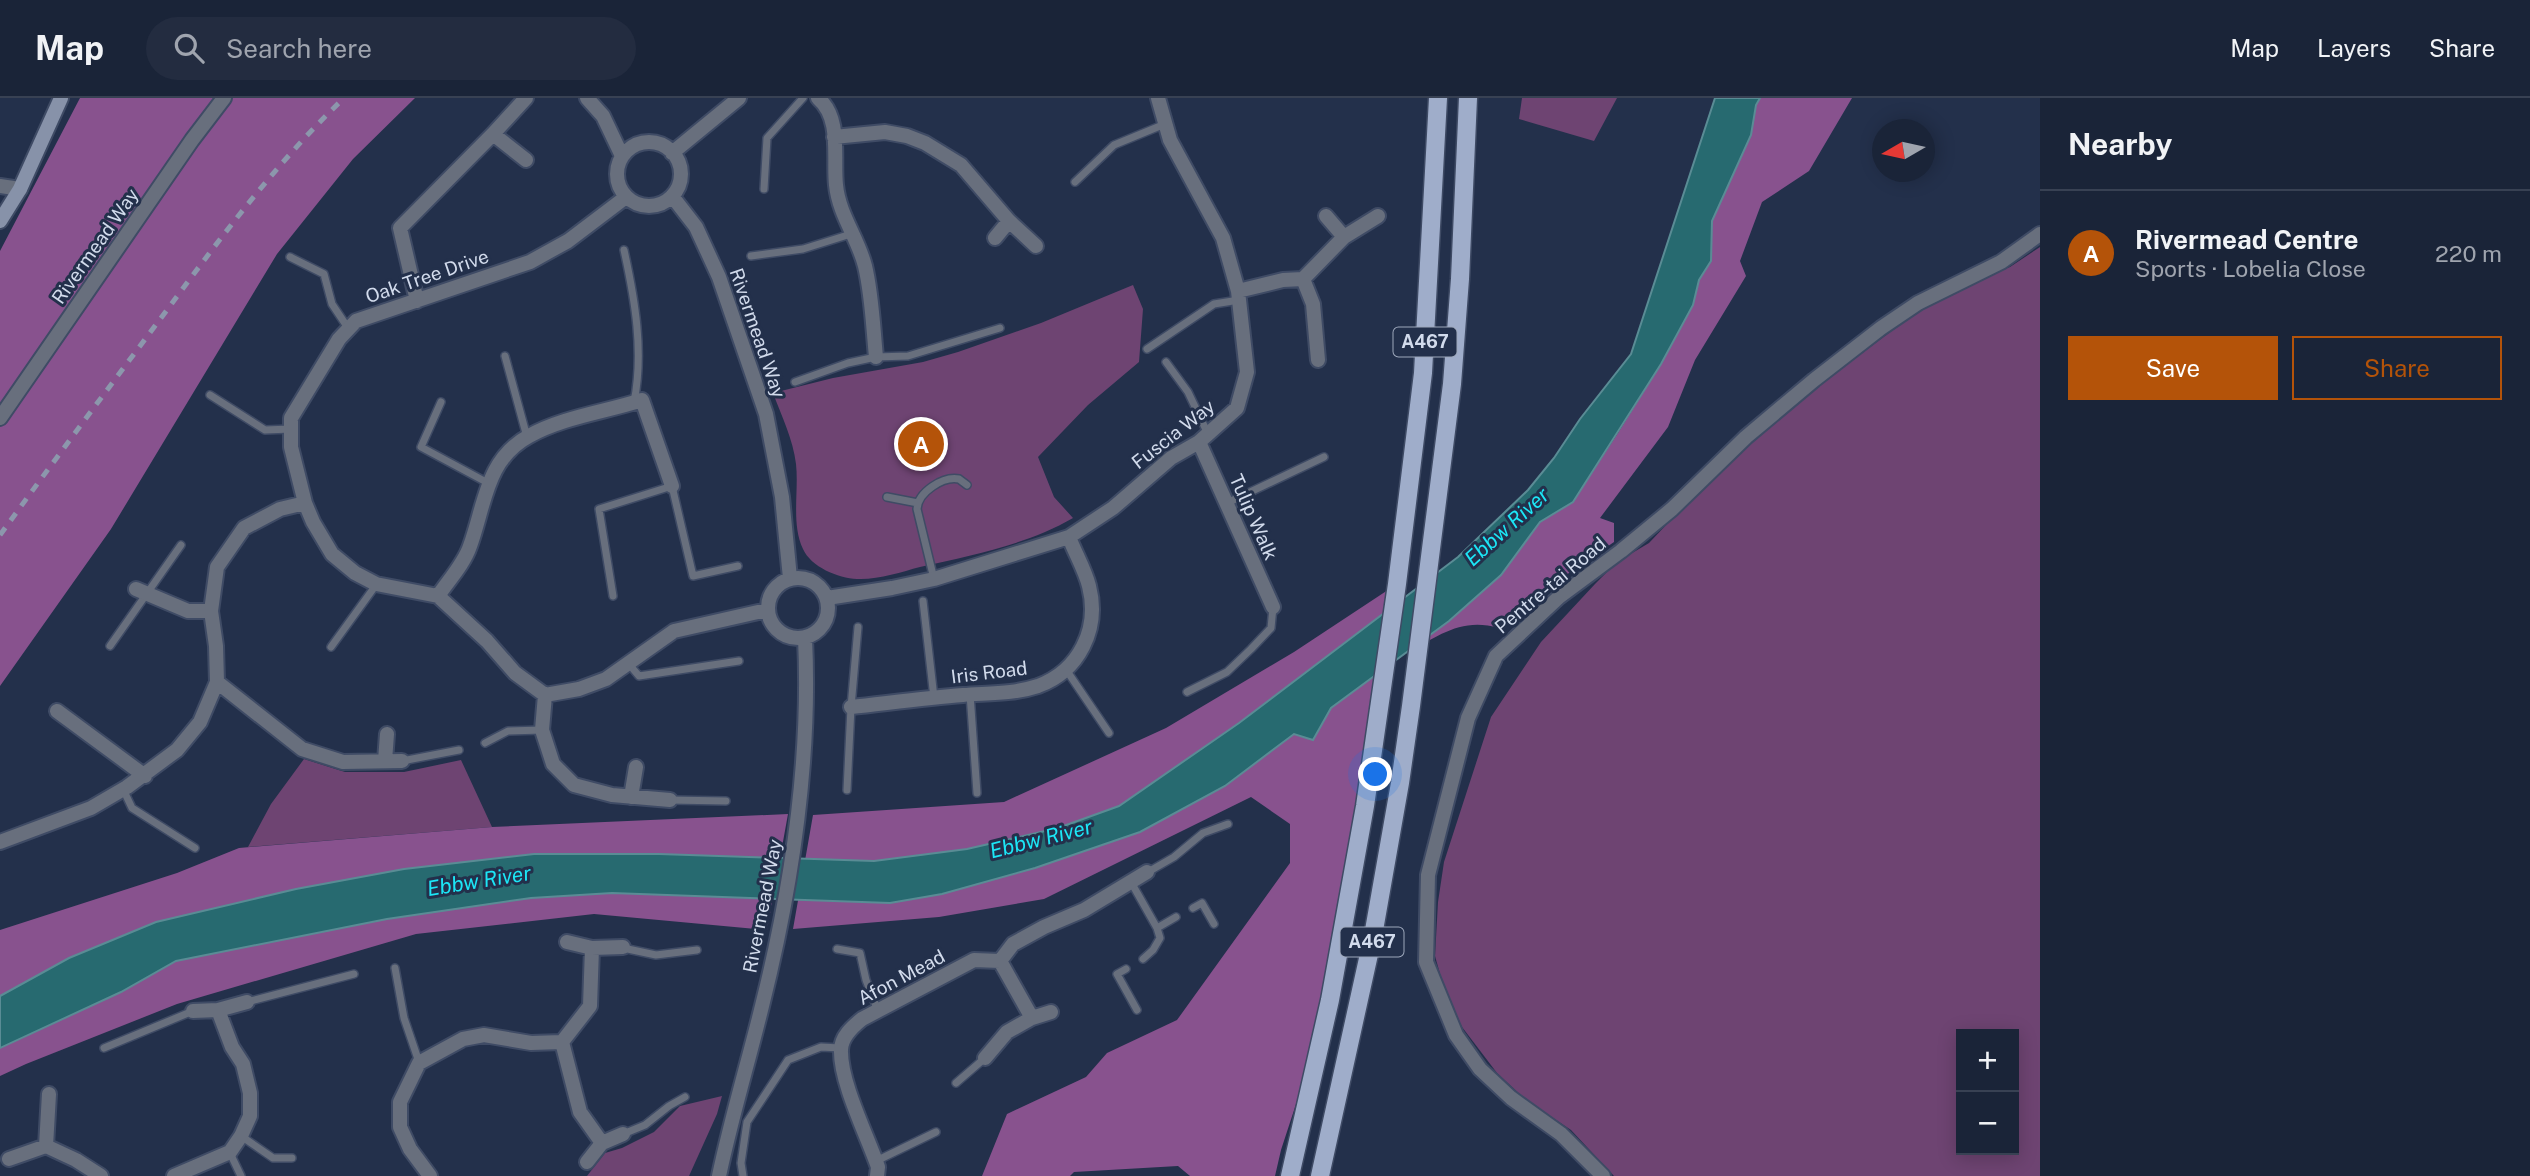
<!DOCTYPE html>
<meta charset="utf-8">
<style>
:root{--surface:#1a2438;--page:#232c40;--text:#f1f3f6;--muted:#9fa4ae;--line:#384153;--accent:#b45309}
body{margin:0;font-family:"Public Sans",sans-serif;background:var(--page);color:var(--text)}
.controls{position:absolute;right:21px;bottom:21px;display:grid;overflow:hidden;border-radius:0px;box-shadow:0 4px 18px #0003}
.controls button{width:63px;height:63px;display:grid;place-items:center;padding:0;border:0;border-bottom:2px solid var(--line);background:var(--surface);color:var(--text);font:35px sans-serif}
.compass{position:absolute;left:1872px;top:21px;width:63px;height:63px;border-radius:50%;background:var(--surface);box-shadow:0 4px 18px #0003;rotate:261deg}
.you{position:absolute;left:1376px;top:677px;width:24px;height:24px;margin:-18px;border:5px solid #fff;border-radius:50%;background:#1a73e8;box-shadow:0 0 0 10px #1a73e833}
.badge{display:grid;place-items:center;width:46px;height:46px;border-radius:50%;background:var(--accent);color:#fff;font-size:23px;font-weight:700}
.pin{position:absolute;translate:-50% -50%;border:4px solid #fff;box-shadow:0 2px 7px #0006}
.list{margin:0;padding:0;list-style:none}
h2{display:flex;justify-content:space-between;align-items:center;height:91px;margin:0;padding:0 28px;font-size:30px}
h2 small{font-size:23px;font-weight:400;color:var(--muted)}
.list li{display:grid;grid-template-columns:46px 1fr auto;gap:21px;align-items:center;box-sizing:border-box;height:126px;padding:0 28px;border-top:2px solid var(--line)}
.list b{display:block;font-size:26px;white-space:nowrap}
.list p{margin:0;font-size:23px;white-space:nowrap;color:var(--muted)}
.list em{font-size:23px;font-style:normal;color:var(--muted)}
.actions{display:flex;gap:14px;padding:21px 28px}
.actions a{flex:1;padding:16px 0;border:2px solid var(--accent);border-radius:0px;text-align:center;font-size:24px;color:var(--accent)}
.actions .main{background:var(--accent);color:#fff}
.icon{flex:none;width:38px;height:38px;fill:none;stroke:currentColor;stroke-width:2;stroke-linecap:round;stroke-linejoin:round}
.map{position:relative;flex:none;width:2040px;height:1078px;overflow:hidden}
header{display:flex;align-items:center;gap:42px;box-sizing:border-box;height:98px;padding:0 35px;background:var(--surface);border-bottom:2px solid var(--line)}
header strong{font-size:33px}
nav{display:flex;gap:38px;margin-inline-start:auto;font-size:24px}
.search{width:490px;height:63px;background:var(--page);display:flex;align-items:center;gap:18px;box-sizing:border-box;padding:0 24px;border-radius:38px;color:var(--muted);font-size:26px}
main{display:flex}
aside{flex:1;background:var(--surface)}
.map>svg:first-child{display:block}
.green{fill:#6e4472;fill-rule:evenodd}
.forest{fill:#88528e}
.water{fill:#276a70;stroke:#5a8c95;stroke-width:2}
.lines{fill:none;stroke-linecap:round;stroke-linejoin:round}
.lane-casing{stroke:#3f4b65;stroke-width:10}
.street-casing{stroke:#3f4b65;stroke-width:18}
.secondary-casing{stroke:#3f4b65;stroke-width:18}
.primary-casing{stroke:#3f4b65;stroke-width:21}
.lane{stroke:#686f7d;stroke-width:7}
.street{stroke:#686f7d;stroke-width:14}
.secondary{stroke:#8792a9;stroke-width:14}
.primary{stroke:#9fadca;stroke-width:18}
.rail{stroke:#8c97ac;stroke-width:5;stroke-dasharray:9 9;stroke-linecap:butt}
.labels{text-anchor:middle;stroke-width:6;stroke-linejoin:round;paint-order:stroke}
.shield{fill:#23304b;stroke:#9ea8bc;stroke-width:2}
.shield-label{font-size:18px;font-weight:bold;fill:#d2dbec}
.street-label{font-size:19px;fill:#d2dbec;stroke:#23304b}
.water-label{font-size:21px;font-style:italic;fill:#1ce6f6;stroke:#23304b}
</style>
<header>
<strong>Map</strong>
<div class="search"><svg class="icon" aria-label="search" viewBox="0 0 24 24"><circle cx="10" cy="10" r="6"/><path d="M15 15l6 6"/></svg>Search here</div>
<nav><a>Map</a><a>Layers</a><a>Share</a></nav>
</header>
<main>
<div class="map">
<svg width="2040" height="1078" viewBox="0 0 2040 1078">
<rect width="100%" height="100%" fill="#23304b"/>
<path class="green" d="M1522,0H1617L1594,43L1519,21Z
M2040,149V1078H1614L1571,1032L1526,1002L1497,975L1462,929L1444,890L1435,858L1438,804L1444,764L1491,619L1541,544L1595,486L1617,464L1649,445L1706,385L1798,303L1925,208L1966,187L2010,169ZM1961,936H2014V1052H1961Z
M1133,187L1143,211L1139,264L1088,307L1038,359L1054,399L1073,420C1026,447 973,457 920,469C901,474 878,482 857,481C838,480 811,469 803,451C791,426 799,393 796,366C793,341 782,319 773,295L833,280L923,264L958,254L1041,225Z
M304,661L345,674H404L461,662L492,729L248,749L271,706Z
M722,998L717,1016L689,1078H587L605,1055L622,1050L654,1034L680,1008Z"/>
<path class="forest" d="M80,0H415L353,61L277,156L111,431L0,588V153Z
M1760,0H1852L1809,73L1762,104L1740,163L1746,178L1695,262L1668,329L1600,420L1614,425V444L1521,508L1499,530C1461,519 1439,538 1406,555L1449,523L1501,477L1540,424L1573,404L1618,335L1661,266L1693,207L1699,182L1711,163L1712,123L1751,37L1756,7Z
M1397,486L1330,902L1281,1052L1275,1078H1190L1178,1068L1074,1074L1070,1078H982L1007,1016L1086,979L1107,955L1177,922L1290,765V726L1251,699L1044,801L939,819L793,831L813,717L1004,704L1166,630L1294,554Z
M788,716L767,832L594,816L416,836L177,906L26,966L0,978V832L177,775L239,750L492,729Z"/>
<path class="water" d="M1715,0H1760L1756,7L1751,37L1712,123L1711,163L1699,182L1693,207L1661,266L1573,404L1540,424L1501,477L1449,523L1331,610L1313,642L1294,636L1225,688L1140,734L1035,770L942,796L890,805L612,795L531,800L387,821L176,863L121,894L0,950V898L69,860L156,824L296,791L404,771L534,756H659L874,763L967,751L1058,730L1119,708L1239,625L1458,459L1528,392L1554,360L1580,321L1631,256Z"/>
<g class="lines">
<g class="lane-casing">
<path id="lane" d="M1075,84L1114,47L1165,26
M764,91L767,40L803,0
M624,152C635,202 644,254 634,304
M751,158L803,151L851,136
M290,159L324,176L332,206L348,230
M1147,251L1214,206L1239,202
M505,258L527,339
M1166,264L1188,294L1208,336
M795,284L848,265L876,259L908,258L1000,230
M210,297L265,332L291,331
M441,304L421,349L488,385
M887,399L918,405
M1227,405L1324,359
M934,481L917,411C918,394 943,378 959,381L967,387
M613,498L599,411L672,388L693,478L738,468
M923,503L934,600
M110,548L181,447
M331,549L376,487
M628,565L639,578L739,563
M1067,573L1109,635
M1187,594L1227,574L1251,551L1271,530L1273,509
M970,596L977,695
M485,645L508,633L542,632
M402,663L459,652
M123,691L132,710L195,750
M847,692L851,609L858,529
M670,702L726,703
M1148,774L1174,759L1203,735L1228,726
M1131,784L1157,830L1160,840L1153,852L1143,861
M1193,810L1202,805L1214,826
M1157,830L1176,819
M623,850L656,857L697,852
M837,851L860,855L866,882L878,913
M395,870L404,920L419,964
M1126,871L1117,876L1137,912
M247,904L354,876
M104,950L193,913
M956,985L985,960
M623,1036L645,1027L669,1008L685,999
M241,1038L273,1060H292
M230,1055L241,1078
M876,1063L936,1034
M743,1078L741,1065L747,1024L788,962L821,949L840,950"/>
</g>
<g class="street-casing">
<path id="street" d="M587,0L603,18L622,58
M818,0C842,20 833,60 836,87C839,117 858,140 865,168C872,197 873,229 876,259
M493,36L526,62
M834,39L885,34L907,38L925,45L961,67L1009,123L1036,148
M617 76a32 32 0 1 1 64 0a32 32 0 1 1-64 0Z
M672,55L739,0
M0,88L20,91
M672,98L696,129L719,179L766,316L782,399L790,480
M626,99L568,143L530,164L356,223L339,241L291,320V349L305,405L313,424L332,456L355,475L376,486L438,498L487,543L515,575L545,597L579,591L606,581L674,533L767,512
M1326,118L1344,139
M995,140L1009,123
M1303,181L1313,206L1318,262
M1238,193L1283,182L1303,181L1344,139L1378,118
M417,203L400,130L493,36L526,0
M0,320L192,42L224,0
M1199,344L1273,509
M768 510a30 30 0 1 1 60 0a30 30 0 1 1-60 0Z
M136,491L188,513H211
M438,498C448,483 464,466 470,448C485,407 486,361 529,338C563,319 605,314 642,302L672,388
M827,500L892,490L934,481L1069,439L1113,410L1171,360L1199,344L1237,310L1247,274L1238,193L1223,140L1170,42L1158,0
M217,584L302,651L343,664L402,663
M545,597L542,632L553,666L574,687L612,697L670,702
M851,609C888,605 926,600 963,597C988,595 1014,596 1038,588C1079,573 1100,531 1089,488C1085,472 1075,455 1069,439
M57,613L145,678
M385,663L387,636
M631,699L636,669
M0,744L91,710L127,689L177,652L200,624L217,584L216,548L211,513L217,469L244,430L280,411L305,405
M592,850L623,849
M193,913L218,912
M1032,920L1051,914
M562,944L580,1014L602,1045
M985,960L1007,934L1032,920L1000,863
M46,1048L49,996
M9,1061L46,1048L76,1062L101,1078
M587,1064L602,1045L623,1036
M174,1078L230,1054L241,1038L250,1018V995L243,966L232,949L218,912L247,904
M430,1078L410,1051L400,1029V1004L419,965L463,941L484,937L531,945L562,944L590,908L592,850L567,844
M719,1078C731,1021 748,965 762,908C792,788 811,664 805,540
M877,1078L878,1069C867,1037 840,984 841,952C841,939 852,929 862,921L974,862L1000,863L1013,846L1044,829L1084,812L1147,774
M1603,1078L1561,1036L1511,1000L1480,971L1456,937L1426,864L1428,777L1468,620L1496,558L1559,499L1621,453L1672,411L1746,339L1814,282L1881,230L1918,205L2001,164L2040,136"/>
</g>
<g class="secondary-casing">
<path id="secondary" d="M0,123L20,91L61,0"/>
</g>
<g class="primary-casing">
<path id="primary" d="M1290,1078L1330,902L1365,708L1397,486L1423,275L1438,0
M1320,1078L1373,838L1400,685L1411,608L1452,286L1460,181L1468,0"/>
</g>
<use href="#lane" class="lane"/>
<use href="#street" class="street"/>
<use href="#secondary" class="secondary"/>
<use href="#primary" class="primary"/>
<path class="rail" d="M0,437C53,364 107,292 161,220C218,143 275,66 344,0"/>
</g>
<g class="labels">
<g class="shield">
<rect x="1393.5" y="229.5" width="63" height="29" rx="5"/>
<rect x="1340.5" y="829.5" width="63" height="29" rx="5"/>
</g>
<g class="shield-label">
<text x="1425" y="250">A467</text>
<text x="1372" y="850">A467</text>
</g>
<g class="street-label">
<text transform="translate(95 148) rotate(-55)" y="7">Rivermead Way</text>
<text transform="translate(427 178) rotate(-19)" y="7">Oak Tree Drive</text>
<text transform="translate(758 235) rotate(71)" y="7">Rivermead Way</text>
<text transform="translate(1173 336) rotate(-38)" y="7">Fuscia Way</text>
<text transform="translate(1254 419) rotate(66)" y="7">Tulip Walk</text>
<text transform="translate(1550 487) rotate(-40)" y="7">Pentre-tai Road</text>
<text transform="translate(989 574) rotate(-7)" y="7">Iris Road</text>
<text transform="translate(762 808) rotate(-79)" y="7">Rivermead Way</text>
<text transform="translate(901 879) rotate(-28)" y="7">Afon Mead</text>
</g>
<g class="water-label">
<text transform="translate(1507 429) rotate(-42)" y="7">Ebbw River</text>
<text transform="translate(1041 741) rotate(-14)" y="7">Ebbw River</text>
<text transform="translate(479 783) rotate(-9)" y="7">Ebbw River</text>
</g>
</g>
</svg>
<div class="controls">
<button>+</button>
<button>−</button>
</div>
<svg class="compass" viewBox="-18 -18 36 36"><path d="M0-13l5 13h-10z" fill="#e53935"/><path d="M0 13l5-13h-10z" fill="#9fa4ae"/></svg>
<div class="you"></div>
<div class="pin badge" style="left:921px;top:346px">A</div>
</div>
<aside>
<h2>Nearby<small></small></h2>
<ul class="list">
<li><span class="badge">A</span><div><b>Rivermead Centre</b><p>Sports · Lobelia Close</p></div><em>220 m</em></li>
</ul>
<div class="actions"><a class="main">Save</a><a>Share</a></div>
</aside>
</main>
